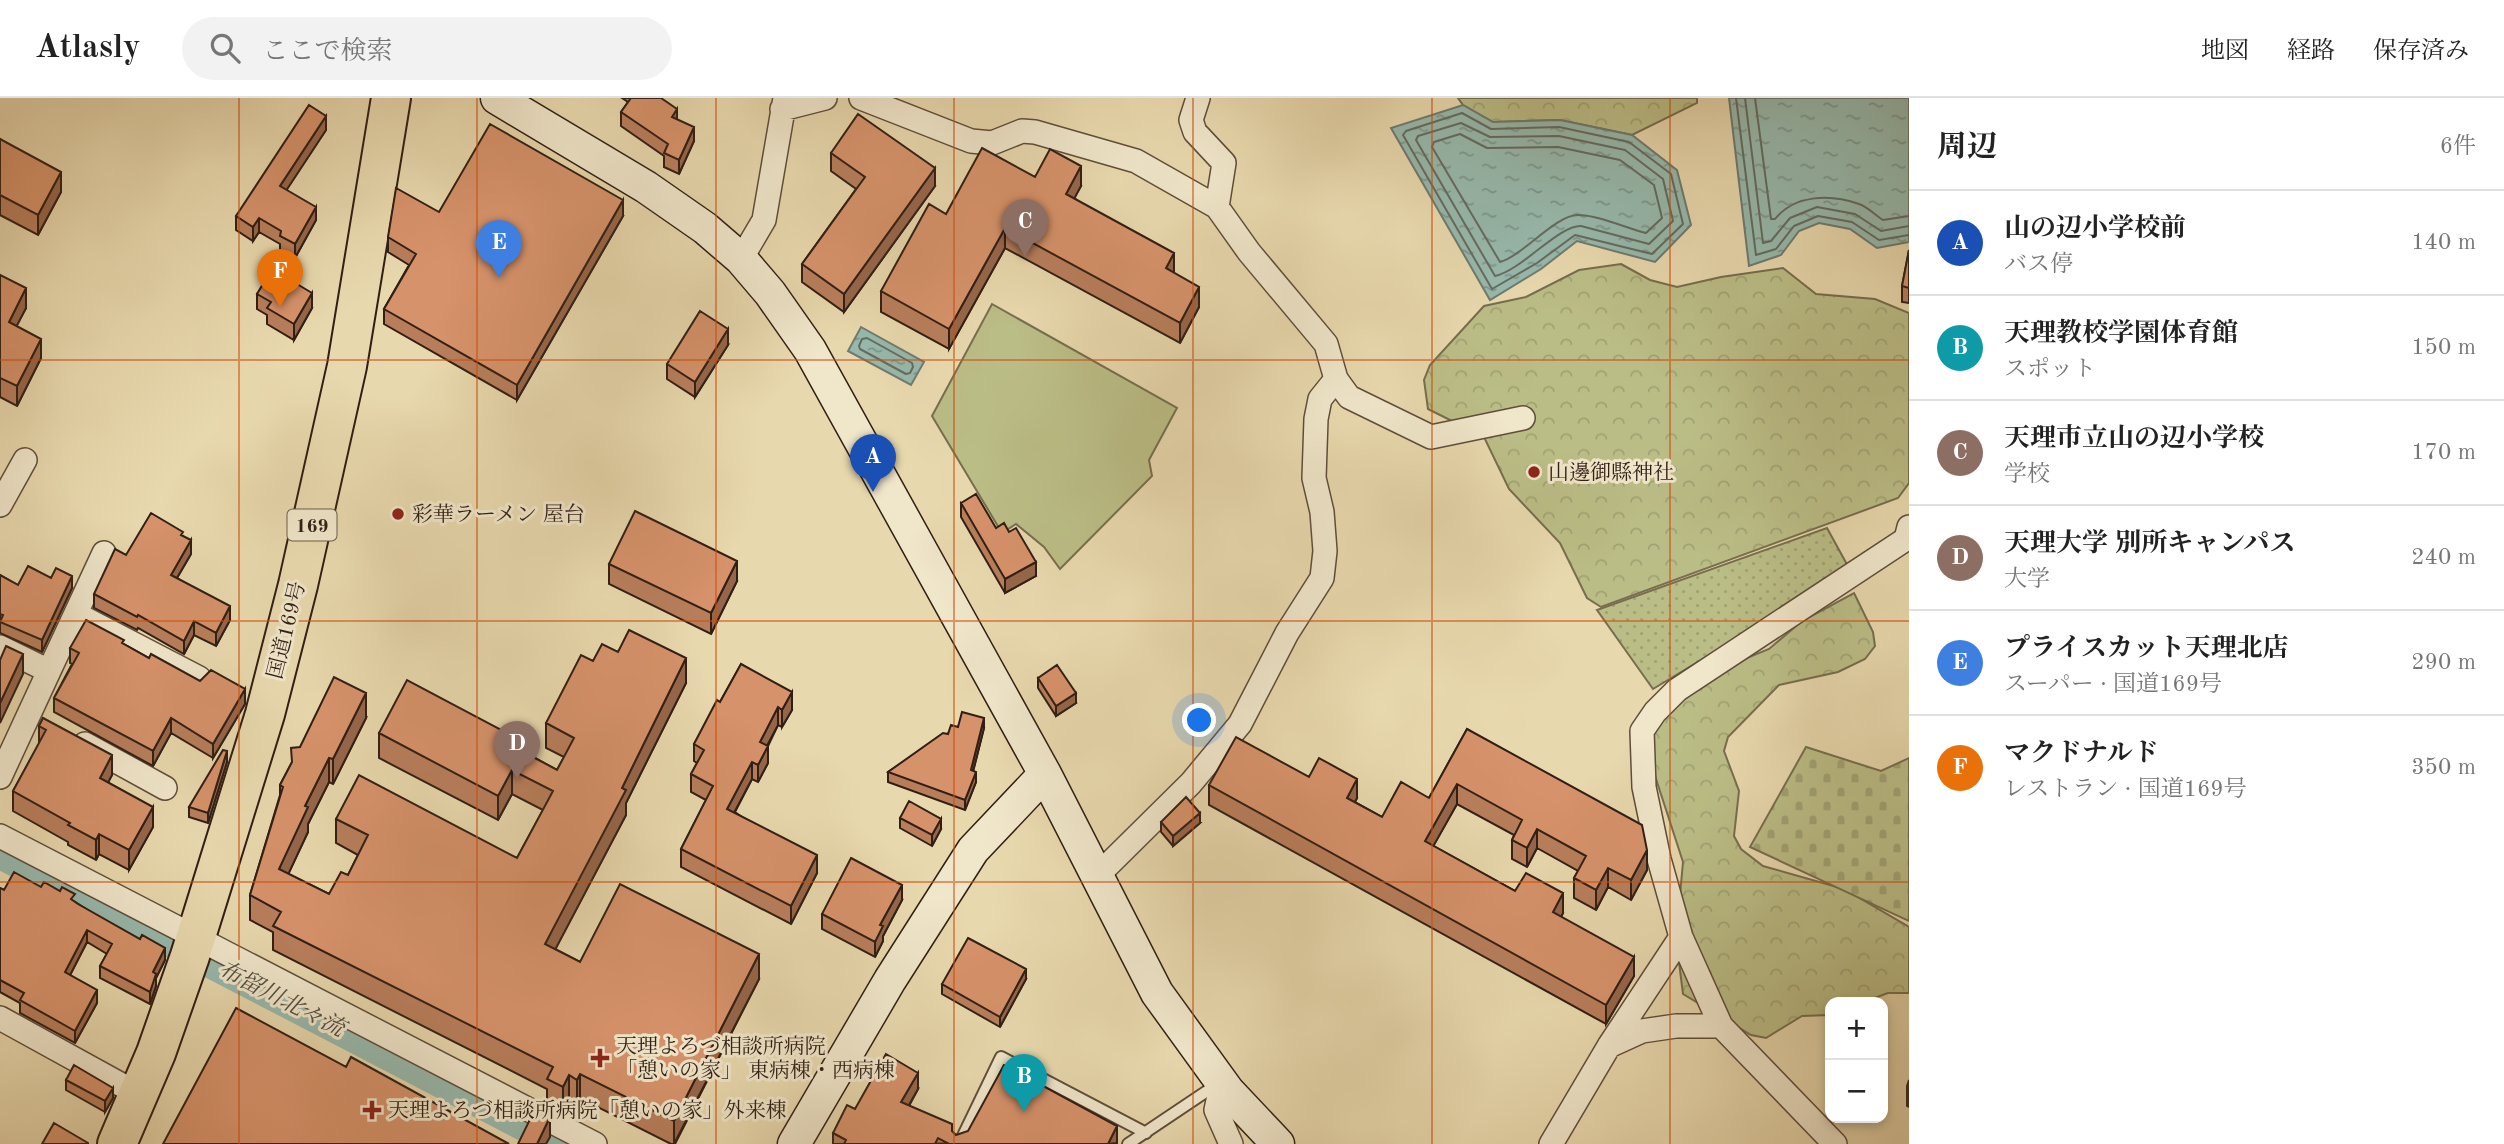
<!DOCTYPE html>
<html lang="ja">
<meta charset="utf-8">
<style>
:root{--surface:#fff;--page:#f2f2f2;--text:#222;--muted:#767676;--line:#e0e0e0;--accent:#ea580c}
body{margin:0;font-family:"Old Standard TT","Noto Serif JP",serif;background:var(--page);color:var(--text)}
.controls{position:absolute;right:21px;bottom:21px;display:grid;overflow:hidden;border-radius:14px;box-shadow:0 4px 10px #0003}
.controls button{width:63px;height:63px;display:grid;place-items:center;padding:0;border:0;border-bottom:2px solid var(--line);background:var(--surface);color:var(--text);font:35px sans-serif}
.you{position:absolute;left:1200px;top:623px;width:24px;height:24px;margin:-18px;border:5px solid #fff;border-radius:50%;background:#1a73e8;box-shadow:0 0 0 10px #1a73e833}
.badge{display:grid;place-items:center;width:46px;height:46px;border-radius:50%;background:var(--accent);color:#fff;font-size:23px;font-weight:700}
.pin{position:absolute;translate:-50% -58px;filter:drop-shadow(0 2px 4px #0008)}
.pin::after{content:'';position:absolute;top:37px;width:24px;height:21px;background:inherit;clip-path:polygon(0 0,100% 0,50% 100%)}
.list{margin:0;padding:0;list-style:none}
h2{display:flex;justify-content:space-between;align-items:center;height:91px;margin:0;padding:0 28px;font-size:30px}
h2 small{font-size:23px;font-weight:400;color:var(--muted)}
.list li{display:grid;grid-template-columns:46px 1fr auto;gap:21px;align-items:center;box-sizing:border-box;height:105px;padding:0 28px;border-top:2px solid var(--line)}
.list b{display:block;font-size:26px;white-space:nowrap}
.list p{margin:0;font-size:23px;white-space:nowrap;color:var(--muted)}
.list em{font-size:23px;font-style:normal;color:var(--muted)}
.icon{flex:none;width:38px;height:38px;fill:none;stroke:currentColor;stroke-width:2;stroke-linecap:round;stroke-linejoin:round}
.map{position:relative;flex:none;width:1909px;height:1046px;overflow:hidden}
header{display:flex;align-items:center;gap:42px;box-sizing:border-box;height:98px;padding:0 35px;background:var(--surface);border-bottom:2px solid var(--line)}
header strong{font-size:33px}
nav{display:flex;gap:38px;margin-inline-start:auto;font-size:24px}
.search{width:490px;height:63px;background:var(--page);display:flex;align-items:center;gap:18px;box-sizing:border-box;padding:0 24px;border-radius:38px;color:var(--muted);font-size:26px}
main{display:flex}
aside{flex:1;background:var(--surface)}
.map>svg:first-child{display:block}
.forest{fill:url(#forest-crowns);stroke:#766e4e;stroke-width:2}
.cemetery{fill:url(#cemetery-stones);stroke:#766e4e;stroke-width:2}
.park{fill:url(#park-dots);stroke:#766e4e;stroke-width:2}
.pitch{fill:#bbbd86;stroke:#766e4e;stroke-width:2}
.water{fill:url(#water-ripples);stroke:#6e7b70;stroke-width:2}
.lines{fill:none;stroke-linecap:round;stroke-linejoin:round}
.shore{stroke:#646c60;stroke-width:2}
.river{stroke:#97b9ac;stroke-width:35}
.lane-casing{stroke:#5f4d3b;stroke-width:14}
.street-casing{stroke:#5f4d3b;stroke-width:26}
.secondary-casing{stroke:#311f15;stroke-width:35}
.highway-casing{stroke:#311f15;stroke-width:42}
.lane{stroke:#f0e6ca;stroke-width:10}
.street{stroke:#f0e6ca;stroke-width:23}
.secondary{stroke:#f0e6ca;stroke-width:32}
.highway{stroke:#e8d8ad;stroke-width:38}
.wall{fill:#b87e5b;stroke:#311f15;stroke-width:2}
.shaded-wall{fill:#96664a;stroke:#311f15;stroke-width:2}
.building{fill:#d6926a;stroke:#311f15;stroke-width:2}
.grid{fill:none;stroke:#cd500d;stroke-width:2;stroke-opacity:0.55}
.poi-dot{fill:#8f2418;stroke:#f0e6ca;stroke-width:2.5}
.labels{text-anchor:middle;stroke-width:6;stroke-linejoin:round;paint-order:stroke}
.shield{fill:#f0e6ca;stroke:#6a5b4b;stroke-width:2}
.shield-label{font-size:19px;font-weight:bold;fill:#311f15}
.poi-label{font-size:21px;fill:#311f15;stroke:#f0e6ca;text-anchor:start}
.street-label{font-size:21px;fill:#311f15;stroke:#f0e6ca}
.water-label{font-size:23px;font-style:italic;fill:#504d42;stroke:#f0e6ca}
</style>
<header>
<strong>Atlasly</strong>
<div class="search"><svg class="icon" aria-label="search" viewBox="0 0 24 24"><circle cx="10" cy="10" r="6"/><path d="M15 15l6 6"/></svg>ここで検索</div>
<nav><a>地図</a><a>経路</a><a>保存済み</a></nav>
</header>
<main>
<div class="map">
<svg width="1909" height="1046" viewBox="0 0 1909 1046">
<defs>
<pattern id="forest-crowns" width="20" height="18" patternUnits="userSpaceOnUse" patternTransform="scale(1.75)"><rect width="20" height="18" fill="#bbbd86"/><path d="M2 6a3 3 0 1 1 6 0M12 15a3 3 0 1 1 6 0" fill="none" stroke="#a1a273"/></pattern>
<pattern id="cemetery-stones" width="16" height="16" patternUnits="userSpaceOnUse" patternTransform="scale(1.75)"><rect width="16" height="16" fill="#bbbd86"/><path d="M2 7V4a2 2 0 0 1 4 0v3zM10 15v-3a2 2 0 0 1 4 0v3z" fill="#a1a273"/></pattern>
<pattern id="park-dots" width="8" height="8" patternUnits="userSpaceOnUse" patternTransform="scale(1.75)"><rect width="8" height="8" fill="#bbbd86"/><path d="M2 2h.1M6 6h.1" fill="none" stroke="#a1a273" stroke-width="1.8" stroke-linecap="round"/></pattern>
<pattern id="water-ripples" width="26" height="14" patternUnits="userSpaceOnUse" patternTransform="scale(1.75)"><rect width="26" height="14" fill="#97b9ac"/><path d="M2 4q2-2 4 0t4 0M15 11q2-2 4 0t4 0" fill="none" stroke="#7c968b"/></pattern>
</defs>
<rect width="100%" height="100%" fill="#e8d8ad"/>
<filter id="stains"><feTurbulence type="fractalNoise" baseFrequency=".00286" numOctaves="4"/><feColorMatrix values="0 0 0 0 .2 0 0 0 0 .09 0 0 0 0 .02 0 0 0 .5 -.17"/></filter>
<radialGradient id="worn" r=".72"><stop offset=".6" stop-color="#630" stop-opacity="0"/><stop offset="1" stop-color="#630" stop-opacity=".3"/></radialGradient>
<path class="forest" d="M1458,0H1697V5L1632,37L1560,22L1493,24L1463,7Z
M1621,166L1650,182L1677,189L1721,179L1783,170L1816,196L1875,201L1909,215V385L1898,400L1601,509L1587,500L1560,445L1509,391L1484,339L1428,311L1424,282L1430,267L1484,208L1526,199L1579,172Z
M1854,495L1873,534L1875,548L1865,561L1838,574L1779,587L1728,639L1724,653L1739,693L1734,738L1741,751L1763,768L1844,791L1909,829V895H1888L1864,904H1830V917L1802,918L1766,940L1751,937L1683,896L1676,841L1683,764L1644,644L1654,615L1713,574L1769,551L1802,523Z"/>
<path class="cemetery" d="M1806,649L1881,673L1909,660V823L1750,749Z"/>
<path class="park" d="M1827,430L1850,472L1653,591L1597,512Z"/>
<path class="pitch" d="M992,206L1177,310L1149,362L1152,378L1060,471L1044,449L1016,426L1002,435L932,318Z"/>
<path class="water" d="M1729,0H1909V144L1877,150L1850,131L1819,125L1799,133L1781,157L1749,168Z
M1463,7L1493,24L1560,22L1632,37L1677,72L1691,127L1655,164L1577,143L1541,171L1490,202L1391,30Z
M861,229L924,264L911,287L848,253Z"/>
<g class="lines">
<path class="shore" d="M1736,0L1756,157L1776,151L1794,128L1818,118L1852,124L1879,142L1909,137
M1745,0L1763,145L1771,143L1790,120L1817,109L1855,116L1881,133L1909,128
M1755,0L1771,121H1775C1795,96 1831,96 1859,106C1868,109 1875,117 1883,122L1909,118
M1462,15L1491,31L1559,29L1629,44L1671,76L1683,126L1652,156L1575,137L1537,165L1492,191L1403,37L1406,33Z
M1461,25L1490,39L1559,38L1625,52L1663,81L1673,123L1649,146L1581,128C1559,127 1522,172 1495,178L1416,42L1418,38Z
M1460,36L1487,50L1558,49L1620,62L1654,87L1662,120L1646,135C1626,130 1598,117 1578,117C1555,117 1524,157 1500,164L1432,49L1434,44Z
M867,240L912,265L913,269L910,275L906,276L860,251L859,248L862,241Z"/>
<path class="river" d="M0,753L564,1046"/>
<g class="lane-casing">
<path id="lane" d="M959,1046L1001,959L1146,1035
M1128,1046L1219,985"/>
</g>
<g class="street-casing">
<path id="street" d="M861,0L971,43L992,45L1022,33L1035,34L1136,63L1217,109L1249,154L1326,246L1336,281L1349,299L1431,339L1523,320
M1198,0L1191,22L1195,34L1224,65L1217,109
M782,11L825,0
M741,161L764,122L785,0
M0,407L25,362
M76,516L199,580
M0,549L49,573L0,679
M49,573L104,455
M85,646L165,690
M0,738L595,1046
M1098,777L1191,685L1240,626L1287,535L1322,480L1325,453L1322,414L1314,380L1316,321L1320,301L1336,281
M0,920L138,996
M1609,948L1642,933L1676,928H1721
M1222,984L1216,1012L1231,1046
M1551,1046L1609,948L1681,839
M1835,1046L1721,928L1681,839L1659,761L1644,689L1642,633L1655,614L1677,592L1906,441L1909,429"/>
</g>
<g class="secondary-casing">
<path id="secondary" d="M497,0L646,89L705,130L741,161L770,195L810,252L1045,676L1157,895L1228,993L1278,1046
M794,1046L890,882L973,752L1045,676"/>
</g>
<g class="highway-casing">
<path id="highway" d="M117,1046L156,955L190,858L265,616L298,487L347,268L391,0"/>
</g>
<use href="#lane" class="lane"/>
<use href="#street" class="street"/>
<use href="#secondary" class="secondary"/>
<use href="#highway" class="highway"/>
</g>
<path class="wall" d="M622,0H661L694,43L679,76L664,69V58L621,28V14L628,4Z
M326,32L286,92L316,122L295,160L280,152V146L259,134L253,143L236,132V118Z
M0,41L61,94L38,137L0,117Z
M831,55L935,88L844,214L802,184V166L856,91L831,73Z
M1035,79L1081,88L1074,100L1174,175L1199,209L1180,245L1005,150L949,251L881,214V193L946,116Z
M439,114L623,118L517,302L384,226V211L409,167L388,154V139Z
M1909,152V205L1902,204V188Z
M0,177L26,210L16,228L41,260L17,308L0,299Z
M257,196L312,210L294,242L267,226V217L257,211Z
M728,247L695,299L667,281V266Z
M961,405L996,430L1009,434L1036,478L1005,495L961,419Z
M183,438L191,456L177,480L230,522L216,548L194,537L184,556L138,530L137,532L94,510V496L126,457Z
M609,466L737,483L711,536L609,486Z
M0,477L18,487L72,490L42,554L0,535Z
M124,546L149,560L245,606L213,660L171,635L153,668L54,614V600L72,566L70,565V550Z
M618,554L686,585L626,705V717L555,851L580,864L759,881L675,1046H671L580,1000L577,1006L569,1002L563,1014L547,1006V991L273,852V834L250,822V797L280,697V687L300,649L366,620L333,686L329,684L308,726V734L288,776L329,796L348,777L358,757L336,745V721L517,760L543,712L512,696L498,722L379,660V635L526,655L557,672L564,659L546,650V625L593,563Z
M741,566L792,612L782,629L778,627L768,648V665L758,684L752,681L735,714L817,775L791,826L681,769V751L706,702L691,694V676L697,665L694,663V646L720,604Z
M1038,580L1076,605L1056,618L1038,590Z
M43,620L112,677L108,684L153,729L129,772L99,756L96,762L68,747V744L13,713V693L39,646V628Z
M958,629L984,630L973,673L976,684L965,712L888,684V674Z
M1467,631L1647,772L1631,802L1608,789L1596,812L1574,800V780L1578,773L1537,750L1527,769L1512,761V742L1514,737L1457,706L1433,748L1515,793L1563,815L1561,819L1634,878L1606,926L1209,707V687L1309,679L1357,700L1355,704L1382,719L1429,700Z
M227,664L208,725L189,719V709Z
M900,720L941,731L932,748L900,730Z
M1161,724L1200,725L1173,748L1161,734Z
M41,789L75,804L165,862L156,880V888L150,906L100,880V868L107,856L87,844L70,877L97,905L75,945L20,915V905L0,894V790L4,792Z
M902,802L883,838V843L875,859L822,831V816Z
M1026,881L1000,929L942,896V886Z
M66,982L113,1000L105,1014L66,992Z
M1909,982V1009L1907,1008V988Z
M918,991L909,1008L956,1037L1117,1045L833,1046V1035L855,1011Z"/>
<path class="shaded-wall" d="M677,11V25L672,19Z
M326,18V32L280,102V88Z
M694,29V43L679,76V62Z
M1081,68V88L1066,116V96Z
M935,70V88L844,214V196Z
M61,74V94L38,137V117Z
M623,102V118L517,302V287Z
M316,109V122L295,160V146Z
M259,120V134L253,143V129Z
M1005,130V150L949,251V231Z
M1174,155V175L1166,170Z
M1199,189V209L1180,245V225Z
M26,190V210L9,243V224Z
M312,195V210L294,242V226Z
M728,231V247L695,299V284Z
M41,241V260L17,308V288Z
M191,442V456L171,490V477Z
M737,463V483L711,536V515Z
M1036,464V478L1005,495V481Z
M72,478V490L42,554V542Z
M230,508V522L216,548V535Z
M194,523V537L184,556V543Z
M23,556V576L0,625V605Z
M686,560V585L626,705V717L545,871V846Z
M245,591V606L213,660V646Z
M792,594V612L782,629V612Z
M366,595V620L333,686V661Z
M1076,595V605L1056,618V608Z
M778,609V627L760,661V644Z
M171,620V635L153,668V653Z
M984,620V630L971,682V672Z
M768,648V665L758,684V667Z
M227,653V664L208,725V715Z
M112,657V677L100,700V680Z
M329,660V684L308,726V734L279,796V771L305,708Z
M752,664V681L727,728V711Z
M512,672V696L498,722V698Z
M976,674V684L965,712V702Z
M1357,681V700L1347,719V700Z
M1457,686V706L1425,763V743Z
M153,709V729L129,772V752Z
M1200,715V725L1173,748V738Z
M941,721V731L932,748V737Z
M1537,731V750L1527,769V750Z
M99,736V756L96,762V742Z
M1647,752V772L1631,802V782Z
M817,757V775L791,826V808Z
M1608,770V789L1596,812V792Z
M902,787V802L883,838V843L875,859V844L880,827Z
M1563,795V815L1553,834V814Z
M87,832V844L65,887V874Z
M165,850V862L156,880V888L150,906V894L153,874Z
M759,856V881L674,1046V1023Z
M1634,859V878L1606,926V907Z
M1026,871V881L1000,929V919Z
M97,892V905L75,945V933Z
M918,975V991L901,1021V1004Z
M580,976V1000L577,1006V982Z
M569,977V1002L563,1014V989Z
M113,990V1000L105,1014V1003Z
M550,1019V1039L546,1046H537Z
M1117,1028V1045L1108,1046Z"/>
<path class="building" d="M631,0H661L677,11L672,19L694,29L679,62L664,55L668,46L621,14Z
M309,7L326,18L280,88L316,109L295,146L280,138L281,133L259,120L253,129L236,118Z
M858,16L935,70L844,196L802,166L865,79L831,55Z
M490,26L623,102L517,287L384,211L416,156L388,139L396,90L439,114Z
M0,41L61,74L38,117L0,97Z
M982,50L1035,79L1050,51L1081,68L1066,96L1174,155L1166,170L1199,189L1180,225L1005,130L949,231L881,193L929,106L946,116Z
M1909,152V190L1902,188Z
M272,171L312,195L294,226L267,210L271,204L257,196Z
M0,177L26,190L9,224L41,241L17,288L0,280Z
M700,213L728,231L695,284L667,266Z
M976,396L996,430L1004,425L1009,434L1016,430L1036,464L1005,481L961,405Z
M635,413L737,463L711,515L609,466Z
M151,415L183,434L181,437L191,442L171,477L230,508L216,535L194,523L184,543L138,517L137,519L94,496L115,451L126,457Z
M28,468L51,480L56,470L72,478L42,542L0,524L3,517L0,516V477L18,487Z
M86,522L124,542L122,545L149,560L151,556L200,583L211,572L245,591L213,646L171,620L153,653L54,600L79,555L70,550Z
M629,532L686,560L622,690L626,692L545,846L580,864L620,786L759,856L674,1023L580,976L577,982L569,977L563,989L547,981L553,969L273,828L281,814L250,797L283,689L280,687L292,664L291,650L300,649L334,579L366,595L333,661L329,660L305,708L308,709L279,771L329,796L341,774L348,777L368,737L336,721L359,677L517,760L553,693L512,672L498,698L379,635L407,582L526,645L522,653L557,672L574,640L546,625L581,557L593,563L602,546L618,554Z
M6,548L23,556L0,605V562Z
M741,566L792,594L782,612L778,609L760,644L768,648L758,667L752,664L727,711L817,757L791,808L681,751L713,688L691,676L704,652L694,646L717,602L720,604Z
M1057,567L1076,595L1056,608L1038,580Z
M962,614L984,620L971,672L976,674L965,702L888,674L943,635L948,636L951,627L958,629Z
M43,620L112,657L100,680L153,709L129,752L99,736L96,742L68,727L70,725L13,693L46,632L39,628Z
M1467,631L1642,727L1647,752L1631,782L1608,770L1596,792L1574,780L1586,758L1537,731L1527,750L1512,742L1522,722L1457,686L1425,743L1515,793L1526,775L1563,795L1553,814L1634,859L1606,907L1209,687L1236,639L1309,679L1319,660L1357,681L1347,700L1382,719L1401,684L1429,700Z
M223,652L227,653L208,715L189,709Z
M1186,699L1200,715L1173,738L1161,724Z
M909,703L941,721L932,737L900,720Z
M851,760L902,787L880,827L883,828L875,844L822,816Z
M14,774L41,789L44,784L60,793L62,789L75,796L71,801L78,806L140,841L142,837L165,850L153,874L156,876L150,894L100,868L112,846L87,832L65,874L97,892L75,933L20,902L24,895L0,882V790L4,792Z
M968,840L1026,871L1000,919L942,886Z
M236,910L346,969L351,959L509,1046H163Z
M886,956L918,975L901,1004L952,1026V1033L956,1037L968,1033L1004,967L1117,1028L1108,1046H949L938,1040L935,1046H844L846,1042L833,1035L847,1007L855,1011Z
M74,967L113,990L105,1003L66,982Z
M535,1011L550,1019L537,1046H518Z
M54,1025L88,1045V1046H42Z"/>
<path class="grid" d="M239,0V1046M477,0V1046M716,0V1046M954,0V1046M1193,0V1046M1432,0V1046M1670,0V1046M0,262H1909M0,523H1909M0,784H1909"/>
<g class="poi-dot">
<circle cx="1534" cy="374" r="7"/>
<circle cx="398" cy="416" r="7"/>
<path d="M596.5 949.5h7v7h7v7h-7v7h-7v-7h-7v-7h7z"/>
<path d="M368.5 1001.5h7v7h7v7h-7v7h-7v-7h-7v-7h7z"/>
</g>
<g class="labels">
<rect class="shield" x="287.5" y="411.5" width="49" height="31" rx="5"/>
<g class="shield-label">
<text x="312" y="434">169</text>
</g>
<g class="poi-label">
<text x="1548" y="381">山邊御縣神社</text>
<text x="412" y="423">彩華ラーメン 屋台</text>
<text x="616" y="955">天理よろづ相談所病院<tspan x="616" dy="24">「憩いの家」 東病棟・西病棟</tspan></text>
<text x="388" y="1019">天理よろづ相談所病院「憩いの家」外来棟</text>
</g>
<g class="street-label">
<text transform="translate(286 532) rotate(-76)" y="7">国道169号</text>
</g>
<g class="water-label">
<text transform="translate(282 900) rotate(27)" y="8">布留川北々流</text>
</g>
</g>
<rect width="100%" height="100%" filter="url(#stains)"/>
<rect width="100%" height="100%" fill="url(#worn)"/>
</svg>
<div class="controls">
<button>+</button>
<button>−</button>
</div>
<div class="you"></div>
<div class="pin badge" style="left:873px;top:394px;background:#1a4fb4">A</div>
<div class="pin badge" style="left:1024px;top:1014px;background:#0f9aa8">B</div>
<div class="pin badge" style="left:1025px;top:159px;background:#8d6e63">C</div>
<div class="pin badge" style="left:517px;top:681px;background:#8d6e63">D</div>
<div class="pin badge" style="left:499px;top:180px;background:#3f7fe0">E</div>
<div class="pin badge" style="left:280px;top:209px;background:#e8710a">F</div>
</div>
<aside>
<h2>周辺<small>6件</small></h2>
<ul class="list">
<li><span class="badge" style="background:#1a4fb4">A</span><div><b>山の辺小学校前</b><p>バス停</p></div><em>140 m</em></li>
<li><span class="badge" style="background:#0f9aa8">B</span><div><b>天理教校学園体育館</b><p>スポット</p></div><em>150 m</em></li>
<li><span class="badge" style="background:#8d6e63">C</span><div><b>天理市立山の辺小学校</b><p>学校</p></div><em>170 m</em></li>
<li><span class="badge" style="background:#8d6e63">D</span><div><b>天理大学 別所キャンパス</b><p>大学</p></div><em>240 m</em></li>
<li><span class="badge" style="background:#3f7fe0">E</span><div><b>プライスカット天理北店</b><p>スーパー · 国道169号</p></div><em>290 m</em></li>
<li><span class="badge" style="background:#e8710a">F</span><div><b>マクドナルド</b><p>レストラン · 国道169号</p></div><em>350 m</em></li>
</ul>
</aside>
</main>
